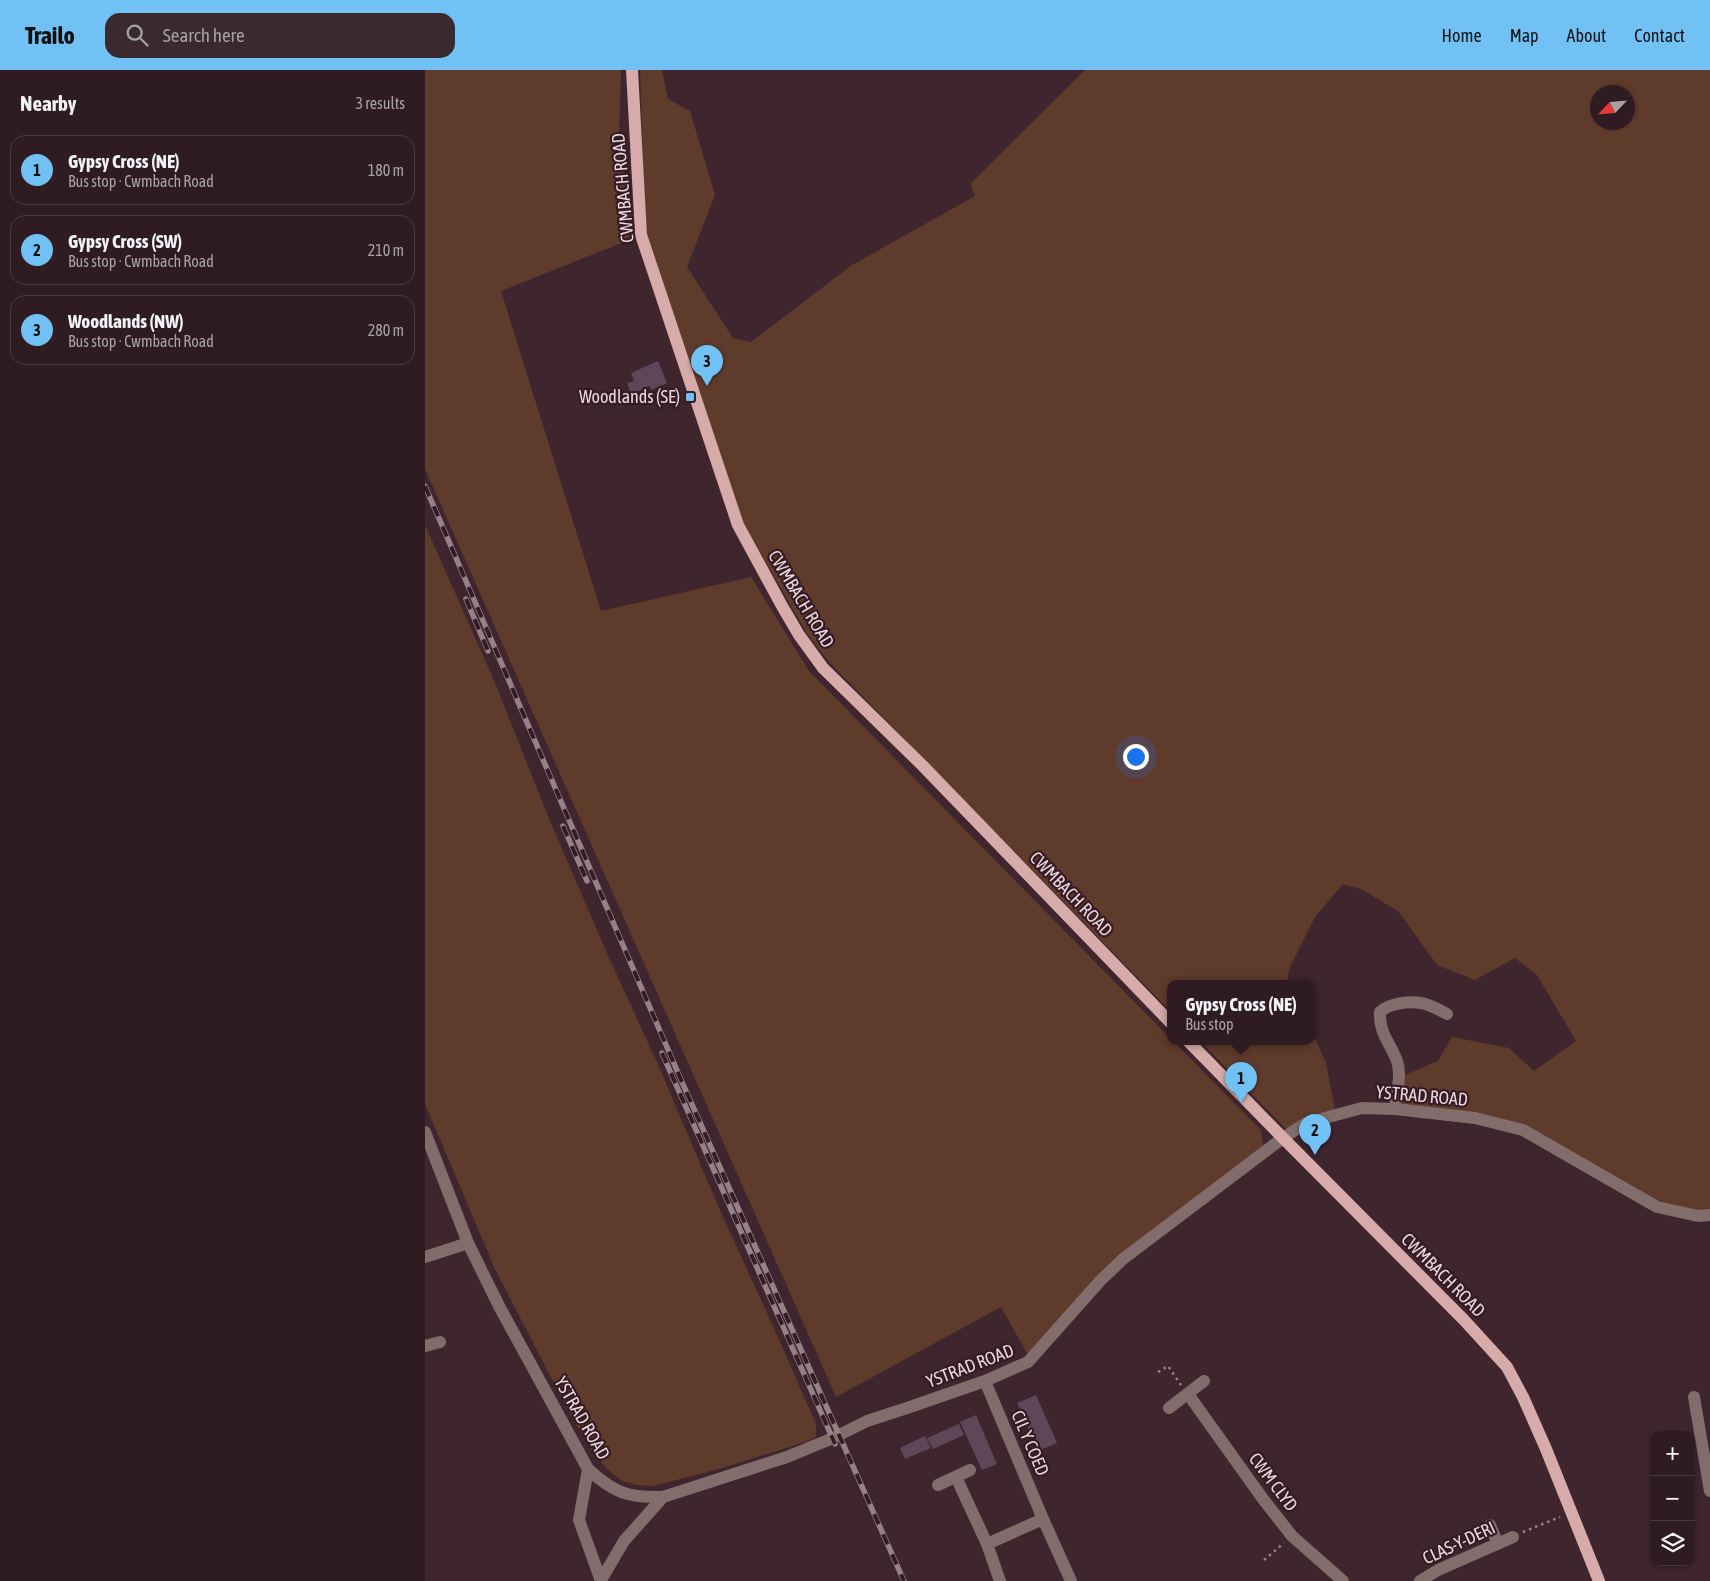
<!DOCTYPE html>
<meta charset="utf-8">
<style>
:root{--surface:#2e1c22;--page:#3a292f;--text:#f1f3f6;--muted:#a7a1a5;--line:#493a40;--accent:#71c1f5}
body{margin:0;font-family:"Asap Condensed",sans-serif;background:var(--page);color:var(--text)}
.controls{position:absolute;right:15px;bottom:15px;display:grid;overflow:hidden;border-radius:10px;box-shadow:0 1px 4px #0004}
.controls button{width:45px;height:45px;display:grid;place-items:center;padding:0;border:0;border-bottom:1px solid var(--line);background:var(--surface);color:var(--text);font:25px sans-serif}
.compass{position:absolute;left:1165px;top:15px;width:45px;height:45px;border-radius:50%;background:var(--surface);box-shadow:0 1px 4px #0004;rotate:244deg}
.you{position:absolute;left:710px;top:686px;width:18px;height:18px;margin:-12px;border:4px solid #fff;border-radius:50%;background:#1a73e8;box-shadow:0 0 0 8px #1a73e833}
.badge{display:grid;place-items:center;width:32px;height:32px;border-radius:50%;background:var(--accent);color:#111;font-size:16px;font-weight:700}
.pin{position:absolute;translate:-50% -41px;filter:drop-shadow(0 1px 2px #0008)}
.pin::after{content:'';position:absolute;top:26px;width:18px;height:15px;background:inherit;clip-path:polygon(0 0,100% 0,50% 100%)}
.popup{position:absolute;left:742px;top:910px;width:148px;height:65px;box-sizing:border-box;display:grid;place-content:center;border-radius:10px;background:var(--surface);filter:drop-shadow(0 1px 4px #0005);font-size:16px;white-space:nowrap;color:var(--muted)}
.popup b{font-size:19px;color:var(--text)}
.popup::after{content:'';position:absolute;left:50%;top:100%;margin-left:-10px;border:10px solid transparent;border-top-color:var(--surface)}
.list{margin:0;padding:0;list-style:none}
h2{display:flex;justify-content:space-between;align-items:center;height:65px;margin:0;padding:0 20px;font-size:21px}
h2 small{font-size:16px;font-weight:400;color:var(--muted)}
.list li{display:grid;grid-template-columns:32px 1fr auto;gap:15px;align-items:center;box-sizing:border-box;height:70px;margin:0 10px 10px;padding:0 10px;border:1px solid var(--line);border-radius:15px}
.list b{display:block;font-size:19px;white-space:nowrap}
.list p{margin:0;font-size:16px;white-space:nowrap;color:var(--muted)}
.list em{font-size:16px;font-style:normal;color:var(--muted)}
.icon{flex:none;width:28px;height:28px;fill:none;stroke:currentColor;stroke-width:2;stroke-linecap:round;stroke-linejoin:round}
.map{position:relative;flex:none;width:1285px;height:1511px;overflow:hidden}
header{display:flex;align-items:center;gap:30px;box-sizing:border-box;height:70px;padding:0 25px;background:var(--accent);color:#111}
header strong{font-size:24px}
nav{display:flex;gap:28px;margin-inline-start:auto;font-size:18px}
.search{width:350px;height:45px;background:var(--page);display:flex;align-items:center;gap:12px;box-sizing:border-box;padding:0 18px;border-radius:15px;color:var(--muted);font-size:19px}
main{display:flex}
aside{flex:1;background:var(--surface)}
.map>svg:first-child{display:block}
.green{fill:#5f3b2c;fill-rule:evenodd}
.building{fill:#5e4759}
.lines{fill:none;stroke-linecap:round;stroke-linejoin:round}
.path{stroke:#99838b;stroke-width:2.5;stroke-dasharray:2.5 4;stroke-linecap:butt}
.minor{stroke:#826d6c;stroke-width:12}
.major{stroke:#d6abaa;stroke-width:12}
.rail-casing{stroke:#978189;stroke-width:5.5}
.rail{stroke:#341b24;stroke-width:4;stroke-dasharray:11;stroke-linecap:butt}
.poi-dot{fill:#71c1f5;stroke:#341b24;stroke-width:2}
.labels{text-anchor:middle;stroke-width:4.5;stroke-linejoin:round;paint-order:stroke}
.street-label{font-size:18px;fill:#ead8de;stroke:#341b24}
.poi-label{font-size:18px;fill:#ead8de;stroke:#341b24;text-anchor:end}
</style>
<header>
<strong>Trailo</strong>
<div class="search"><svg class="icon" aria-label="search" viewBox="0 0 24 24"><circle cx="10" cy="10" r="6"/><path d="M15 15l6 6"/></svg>Search here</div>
<nav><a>Home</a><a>Map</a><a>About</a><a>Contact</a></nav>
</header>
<main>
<aside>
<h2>Nearby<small>3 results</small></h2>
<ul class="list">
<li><span class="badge">1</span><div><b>Gypsy Cross (NE)</b><p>Bus stop · Cwmbach Road</p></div><em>180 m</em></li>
<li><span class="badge">2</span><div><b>Gypsy Cross (SW)</b><p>Bus stop · Cwmbach Road</p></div><em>210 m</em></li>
<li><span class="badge">3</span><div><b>Woodlands (NW)</b><p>Bus stop · Cwmbach Road</p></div><em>280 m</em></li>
</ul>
</aside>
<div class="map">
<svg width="1285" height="1511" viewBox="0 0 1285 1511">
<rect width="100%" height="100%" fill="#3e252e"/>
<path class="green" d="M0,0H196L194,67L209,168L76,221L176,541L326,507L384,601L746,969V972H749L836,1060L838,1075L836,1080L695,1187L603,1285L576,1237L411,1327L0,399Z
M215,0H237L243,29L265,41L290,125L262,197L308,268L326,272L427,195L550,126L545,114L660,0H1285V1143L1232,1135L1098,1054L975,1036V1007L1013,991L1027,967L1084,978L1109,1001L1151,971L1112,905L1090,888L1050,910L1012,895L974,842L936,819L918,814L890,847L864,899L862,914H746V942L404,592L382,564L319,454L220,161ZM1172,22H1202V52H1172Z
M0,455L71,615L123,746L181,881L235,999L294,1138L353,1267L391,1354V1367L380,1372L294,1399L228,1416L211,1415L197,1411L182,1399L167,1381L146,1346L70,1199L0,1034Z
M886,960L901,993L910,1040L861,1059L776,972H886Z"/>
<path class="building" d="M233,291L242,313L226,320L225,316L206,324L202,313L209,311L206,303Z
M611,1325L632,1373L613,1381L592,1333Z
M551,1345L572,1394L557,1400L535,1352Z
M534,1354L539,1365L508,1379L502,1368Z
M500,1366L506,1378L480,1389L475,1378Z"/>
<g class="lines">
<path class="path" d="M733,1302L743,1296L756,1315
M1098,1462L1135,1447
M839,1490L859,1473"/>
<path class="minor" d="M970,1039C971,1024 977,1005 972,991C965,972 954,964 955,942C964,933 984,931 996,933C1005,934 1014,940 1022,944
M0,1062L43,1173L74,1236L163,1399C189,1423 203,1428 238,1427L362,1387L408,1368L442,1351L482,1338L560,1311L603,1292L675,1211L698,1189L858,1068L881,1053L937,1038L970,1039L1050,1048L1098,1060L1232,1137L1273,1146L1285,1145
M0,1187L43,1173
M0,1276L15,1272
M560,1311L618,1449L646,1511
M763,1324L838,1429L867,1466L918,1511
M1269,1327L1285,1421
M744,1338L779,1311
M163,1399L154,1450L176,1511
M531,1407L562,1474L575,1511
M513,1415L545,1400
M1065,1455L1073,1474
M562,1474L618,1449
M176,1510L199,1471L238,1427
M995,1511L1013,1500L1088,1467"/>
<path class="major" d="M207,0L216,165L313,455L357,536L374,565L398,598L498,696L746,953
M764,972L858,1068L1039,1250L1082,1297L1098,1327L1121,1379L1174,1511"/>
<g class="rail-casing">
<path id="rail" d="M0,416L257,1012L479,1511
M41,529L63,581
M138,756L162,811
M237,983L410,1374"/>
</g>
<use href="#rail" class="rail"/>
</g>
<rect class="poi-dot" x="260" y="322" width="10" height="10" rx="2.5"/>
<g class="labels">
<g class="street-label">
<text transform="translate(198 118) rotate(-95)" y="6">CWMBACH ROAD</text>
<text transform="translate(376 529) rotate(59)" y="6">CWMBACH ROAD</text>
<text transform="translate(646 824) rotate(46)" y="6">CWMBACH ROAD</text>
<text transform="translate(997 1026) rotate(5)" y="6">YSTRAD ROAD</text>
<text transform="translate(1018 1205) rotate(45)" y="6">CWMBACH ROAD</text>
<text transform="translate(545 1296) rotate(-21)" y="6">YSTRAD ROAD</text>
<text transform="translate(157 1348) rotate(60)" y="6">YSTRAD ROAD</text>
<text transform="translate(605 1373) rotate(67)" y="6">CIL Y COED</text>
<text transform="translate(848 1412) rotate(53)" y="6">CWM CLYD</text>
<text transform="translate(1034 1473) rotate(-25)" y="6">CLAS-Y-DERI</text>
</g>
<g class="poi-label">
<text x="255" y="333">Woodlands (SE)</text>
</g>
</g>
</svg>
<div class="controls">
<button>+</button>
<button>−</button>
<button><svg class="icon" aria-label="layers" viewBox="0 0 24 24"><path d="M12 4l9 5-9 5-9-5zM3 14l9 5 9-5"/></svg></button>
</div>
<svg class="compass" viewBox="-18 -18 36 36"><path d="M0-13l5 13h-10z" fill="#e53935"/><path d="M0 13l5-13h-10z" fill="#a7a1a5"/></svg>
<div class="you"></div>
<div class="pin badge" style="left:816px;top:1033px">1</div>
<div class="popup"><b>Gypsy Cross (NE)</b>Bus stop</div>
<div class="pin badge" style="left:890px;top:1085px">2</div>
<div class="pin badge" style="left:282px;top:316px">3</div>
</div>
</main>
